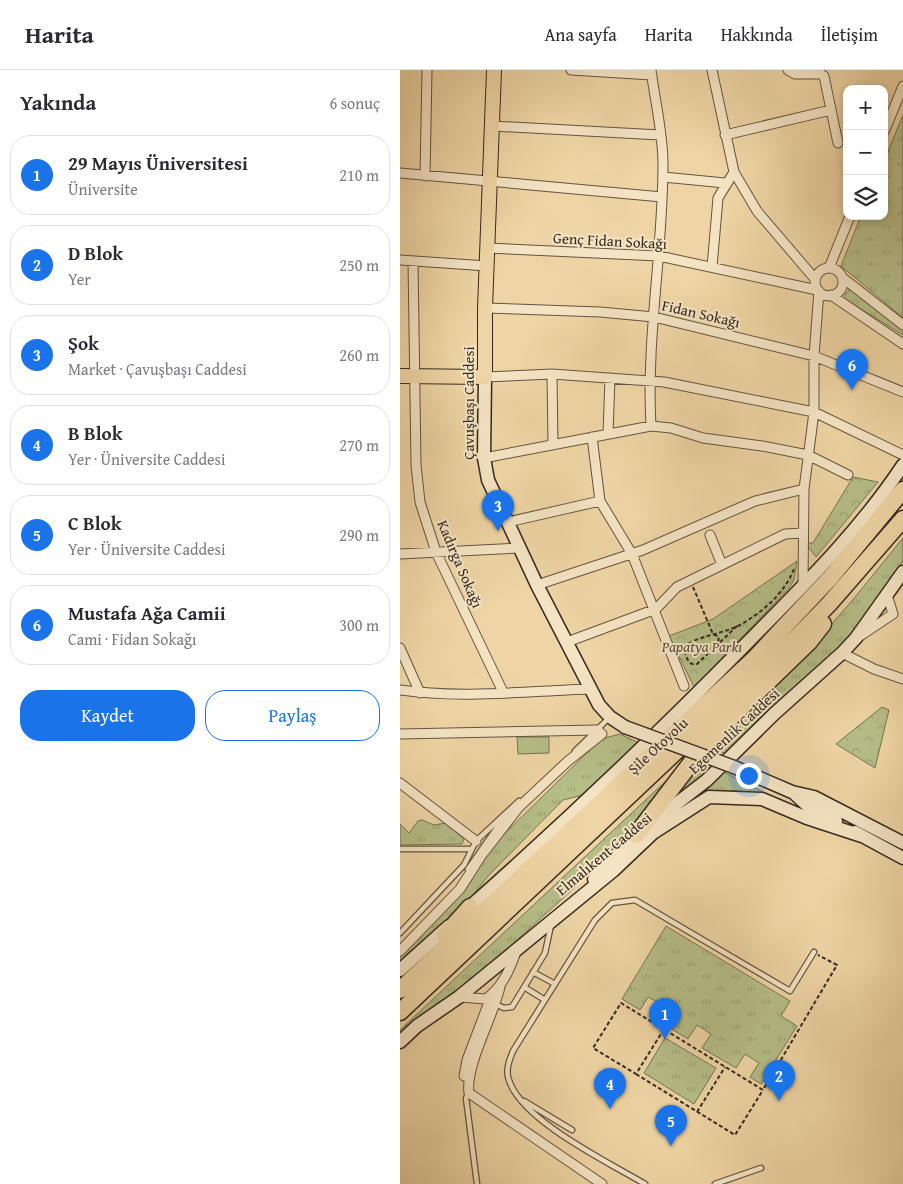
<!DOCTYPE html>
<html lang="tr">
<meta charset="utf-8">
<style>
:root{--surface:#fff;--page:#f2f2f3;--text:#2b2b33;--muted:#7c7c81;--line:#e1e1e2;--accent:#1a73e8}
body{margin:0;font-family:"Gentium Book Plus",serif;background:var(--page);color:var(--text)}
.controls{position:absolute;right:15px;top:15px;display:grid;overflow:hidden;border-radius:10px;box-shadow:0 2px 8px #0003}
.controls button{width:45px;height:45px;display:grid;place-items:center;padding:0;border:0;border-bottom:1px solid var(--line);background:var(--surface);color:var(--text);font:25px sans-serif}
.you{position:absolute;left:348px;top:705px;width:18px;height:18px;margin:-12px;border:4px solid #fff;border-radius:50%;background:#1a73e8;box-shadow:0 0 0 8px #1a73e833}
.badge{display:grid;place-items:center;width:32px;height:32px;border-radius:50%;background:var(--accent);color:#fff;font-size:16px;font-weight:700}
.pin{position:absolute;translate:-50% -41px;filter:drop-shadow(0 1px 2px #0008)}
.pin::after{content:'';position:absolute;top:26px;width:18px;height:15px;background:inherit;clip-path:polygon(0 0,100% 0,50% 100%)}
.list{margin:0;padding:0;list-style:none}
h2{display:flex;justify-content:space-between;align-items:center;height:65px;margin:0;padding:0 20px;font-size:21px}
h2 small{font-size:16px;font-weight:400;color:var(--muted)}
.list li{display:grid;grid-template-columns:32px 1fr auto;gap:15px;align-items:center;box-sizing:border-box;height:80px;margin:0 10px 10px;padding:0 10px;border:1px solid var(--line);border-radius:20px}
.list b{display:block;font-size:19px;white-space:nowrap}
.list p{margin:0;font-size:16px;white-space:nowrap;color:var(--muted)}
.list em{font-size:16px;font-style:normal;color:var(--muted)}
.actions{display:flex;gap:10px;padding:15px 20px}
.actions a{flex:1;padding:11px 0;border:1px solid var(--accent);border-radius:20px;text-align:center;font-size:18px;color:var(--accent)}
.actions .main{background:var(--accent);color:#fff}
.icon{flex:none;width:28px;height:28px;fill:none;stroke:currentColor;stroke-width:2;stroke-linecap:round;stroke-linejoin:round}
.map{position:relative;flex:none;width:503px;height:1114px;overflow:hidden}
header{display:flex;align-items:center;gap:30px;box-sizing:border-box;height:70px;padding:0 25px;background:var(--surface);border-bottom:1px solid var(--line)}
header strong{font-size:24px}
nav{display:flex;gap:28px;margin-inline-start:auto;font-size:18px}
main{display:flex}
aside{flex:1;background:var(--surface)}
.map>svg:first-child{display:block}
.grass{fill:url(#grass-tufts);stroke:#757454}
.forest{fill:url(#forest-crowns);stroke:#757454}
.pitch{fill:#b6be88;stroke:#757454}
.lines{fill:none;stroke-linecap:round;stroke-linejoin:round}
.lane-casing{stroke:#635441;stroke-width:7}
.street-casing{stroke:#635441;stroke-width:11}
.secondary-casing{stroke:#342920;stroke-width:15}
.primary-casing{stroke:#342920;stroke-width:16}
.highway-casing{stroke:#342920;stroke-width:19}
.path{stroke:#342920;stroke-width:2;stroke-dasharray:4 2.5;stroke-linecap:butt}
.lane{stroke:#f5e4c4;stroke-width:4.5}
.street{stroke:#f5e4c4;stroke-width:9}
.secondary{stroke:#f5e4c4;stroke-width:12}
.primary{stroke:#efd5a5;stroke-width:14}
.highway{stroke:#efd5a5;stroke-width:16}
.secondary-bridge-casing{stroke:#342920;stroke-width:15;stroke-linecap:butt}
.secondary-bridge{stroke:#f5e4c4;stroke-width:12}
.labels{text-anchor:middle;stroke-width:4;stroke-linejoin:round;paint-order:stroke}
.street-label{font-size:15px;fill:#342920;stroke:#f5e4c4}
.park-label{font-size:15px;font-style:italic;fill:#544e3a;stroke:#f5e4c4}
</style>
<header>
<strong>Harita</strong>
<nav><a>Ana sayfa</a><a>Harita</a><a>Hakkında</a><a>İletişim</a></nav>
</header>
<main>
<aside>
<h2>Yakında<small>6 sonuç</small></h2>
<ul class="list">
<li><span class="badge">1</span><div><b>29 Mayıs Üniversitesi</b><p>Üniversite</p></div><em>210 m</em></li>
<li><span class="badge">2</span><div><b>D Blok</b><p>Yer</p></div><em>250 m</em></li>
<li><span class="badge">3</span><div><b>Şok</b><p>Market · Çavuşbaşı Caddesi</p></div><em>260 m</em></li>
<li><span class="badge">4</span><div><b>B Blok</b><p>Yer · Üniversite Caddesi</p></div><em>270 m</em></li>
<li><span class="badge">5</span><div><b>C Blok</b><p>Yer · Üniversite Caddesi</p></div><em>290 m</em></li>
<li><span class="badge">6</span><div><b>Mustafa Ağa Camii</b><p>Cami · Fidan Sokağı</p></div><em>300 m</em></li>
</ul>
<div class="actions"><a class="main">Kaydet</a><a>Paylaş</a></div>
</aside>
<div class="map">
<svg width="503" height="1114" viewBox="0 0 503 1114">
<defs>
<pattern id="grass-tufts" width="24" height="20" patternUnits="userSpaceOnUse" patternTransform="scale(1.25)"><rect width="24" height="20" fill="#b6be88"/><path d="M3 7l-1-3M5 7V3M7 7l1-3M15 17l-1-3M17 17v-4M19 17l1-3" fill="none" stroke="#9da375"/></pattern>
<pattern id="forest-crowns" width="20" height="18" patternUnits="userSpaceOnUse" patternTransform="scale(1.25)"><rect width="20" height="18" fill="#b6be88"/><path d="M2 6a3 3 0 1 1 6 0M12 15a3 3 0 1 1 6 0" fill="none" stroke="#9da375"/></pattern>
</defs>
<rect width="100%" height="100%" fill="#efd5a5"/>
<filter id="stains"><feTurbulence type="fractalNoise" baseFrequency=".004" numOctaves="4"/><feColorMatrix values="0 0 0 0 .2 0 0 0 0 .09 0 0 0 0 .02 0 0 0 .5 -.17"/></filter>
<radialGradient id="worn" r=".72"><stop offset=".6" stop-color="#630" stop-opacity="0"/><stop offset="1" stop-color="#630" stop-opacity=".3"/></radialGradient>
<path class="grass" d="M503,45V248L441,196L461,146H484V91Z
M451,217L503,258V265L443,228Z
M503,468V491L477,531L440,577L324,683L308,677L401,589L451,532Z
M220,664L237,672L187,724L163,730L89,805L65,835L0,892V878L67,815L86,782L201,669Z
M284,694L254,737L172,820L63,919L0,967V960Z
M295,694L313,699L263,739Z
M324,702L328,704L375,728C340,718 318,717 284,734Z
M22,750L34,755L46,753L64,769L62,774L0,775V754L9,763L18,751Z
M266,856L390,931L381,946L397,956L361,1014L350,1007L359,993L345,984L336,998L302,978L311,964L297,955L288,969L255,949L263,935L248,927L240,940L222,929Z
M265,968L316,998L294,1034L244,1003Z"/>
<path class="forest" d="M453,407L478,412L416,487L405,473H413Z
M397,491L394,510L389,518L294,617L269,566L313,549Z
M482,637L489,640L475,698L436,674Z"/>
<path class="pitch" d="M117,667H149V683L118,684Z"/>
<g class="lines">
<g class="lane-casing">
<path id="lane" d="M175,681L209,648
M0,779H71
M68,799L105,746
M0,863L64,795L76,771L119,731
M133,902L155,914
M124,917L145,930
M95,934L104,938L112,937L145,883L151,855
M69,1023L66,1028L77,1114
M124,1031L172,1060
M245,1114C208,1092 118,1049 108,1007C106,997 110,989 113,981L195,850L212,833L235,830L390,921L414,882
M315,1114L361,1098"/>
</g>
<g class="street-casing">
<path id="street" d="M171,0L252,5
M251,0C255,31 263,63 263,94C263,182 246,268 251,356
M312,0L334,102L357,141L415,209
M388,0L395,4H421L424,6L438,73
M92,56L260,65
M484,62L503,16
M325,65L431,40
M0,103L262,127
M25,106L27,0
M263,107L325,113
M87,178L259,186L417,220
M0,190L87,196
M13,191L16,395L20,432L36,482L103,622
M312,197L318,128L334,102
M429,198L450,146
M415 212a14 14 0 1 1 28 0a14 14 0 1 1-28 0Z
M443,208L503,255
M431,225L503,274
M85,238L200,242L254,247L414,286L503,322
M152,304L153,375
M85,307L152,304L264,312L414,342L503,385
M208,364L210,308
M84,388L251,356L271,358L303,368L362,376L408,385L448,405
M200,431L232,484L284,616
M108,452L200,431L192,367
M310,465L322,495
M0,484L120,478
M137,515L243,480L355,431L404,419
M403,515L404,419L414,342V286L419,221
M487,525L493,544
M460,566L493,544
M167,572L256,539L277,517L385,464L403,463
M0,578L20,623
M442,583L474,599L503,609
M0,620C62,629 128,621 190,619
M0,664L197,660L202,664L168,691L119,737L81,786L60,819L0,881
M0,713L76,771
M100,917C93,947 65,996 69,1023L202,1114
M59,927L86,929C103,916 109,901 116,882
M64,1006L67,990L89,932L86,929"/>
</g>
<g class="secondary-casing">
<path id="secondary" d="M85,307L84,388L88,410L137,515L199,635L210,647L225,657
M334,697L392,722L414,727L503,773
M394,723L408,736L436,751
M455,762L503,788
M194,809L236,765L307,710L374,644L442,583L456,568L503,502
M64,842C162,755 257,665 349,571C403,516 460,460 503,395
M0,900L49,856
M0,972L17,956L59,927L214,800L253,763L309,727L362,729L407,748L462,766"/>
</g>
<g class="primary-casing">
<path id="primary" d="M0,306L85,307V238L94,0"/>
</g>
<g class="highway-casing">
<path id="highway" d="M236,765L310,668L409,572L423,554
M45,865L70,837
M0,920L355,588L431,507L503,420
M0,942L394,570L429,534L503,449"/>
</g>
<path class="path" d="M293,517L313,564L319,567L318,572
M337,556L297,594H292C286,590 283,581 286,575C302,565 321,564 338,556C362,543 384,524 394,499
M277,578L286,575
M264,959L236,1004L193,978L221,933L363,1020L437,895L418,885
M236,1004L335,1065L363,1020
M297,1042L325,997"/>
<use href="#lane" class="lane"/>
<use href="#street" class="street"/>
<use href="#secondary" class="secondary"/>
<use href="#primary" class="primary"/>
<use href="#highway" class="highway"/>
<g class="secondary-bridge-casing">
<path id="secondary-bridge" d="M225,657L334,697"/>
</g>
<use href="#secondary-bridge" class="secondary-bridge"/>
</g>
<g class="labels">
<g class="street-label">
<text transform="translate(210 171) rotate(3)" y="5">Genç Fidan Sokağı</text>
<text transform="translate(301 244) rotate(13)" y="5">Fidan Sokağı</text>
<text transform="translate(69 333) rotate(-90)" y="5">Çavuşbaşı Caddesi</text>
<text transform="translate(60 494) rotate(67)" y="5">Kadırga Sokağı</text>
<text transform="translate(334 661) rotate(-43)" y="5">Egemenlik Caddesi</text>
<text transform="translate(258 676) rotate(-43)" y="5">Şile Otoyolu</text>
<text transform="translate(204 784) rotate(-40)" y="5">Elmalıkent Caddesi</text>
</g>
<g class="park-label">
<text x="302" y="582">Papatya Parkı</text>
</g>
</g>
<rect width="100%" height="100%" filter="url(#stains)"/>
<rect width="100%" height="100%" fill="url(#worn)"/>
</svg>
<div class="controls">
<button>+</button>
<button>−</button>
<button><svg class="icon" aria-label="layers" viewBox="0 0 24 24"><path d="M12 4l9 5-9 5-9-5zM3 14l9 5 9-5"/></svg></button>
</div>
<div class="you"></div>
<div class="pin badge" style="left:265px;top:969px">1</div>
<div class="pin badge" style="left:379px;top:1031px">2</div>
<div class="pin badge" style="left:98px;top:461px">3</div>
<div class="pin badge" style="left:210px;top:1039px">4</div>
<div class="pin badge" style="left:271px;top:1076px">5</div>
<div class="pin badge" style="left:452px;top:320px">6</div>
</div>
</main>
